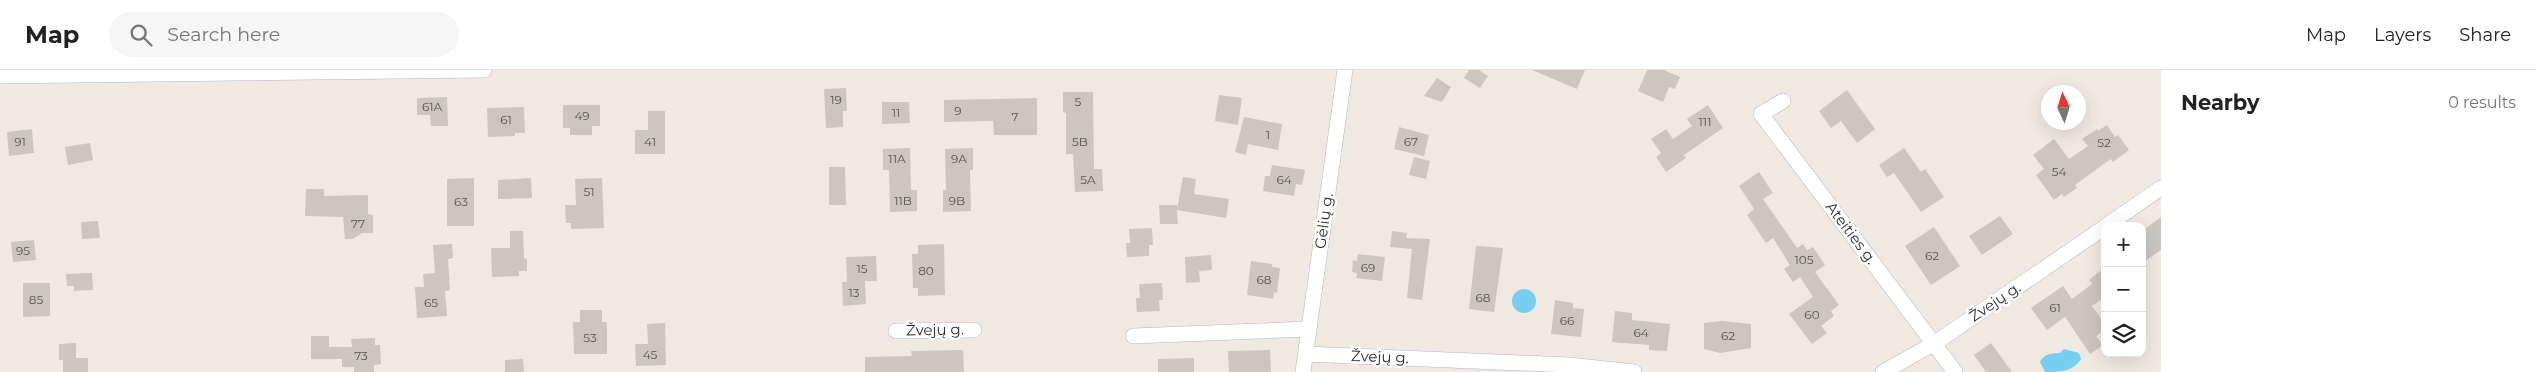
<!DOCTYPE html>
<meta charset="utf-8">
<style>
:root{--surface:#fff;--page:#f6f6f6;--text:#222;--muted:#767676;--line:#e0e0e0}
body{margin:0;font-family:Montserrat,sans-serif;background:var(--page);color:var(--text)}
.controls{position:absolute;right:15px;bottom:15px;display:grid;overflow:hidden;border-radius:10px;box-shadow:0 5px 20px #0002}
.controls button{width:45px;height:45px;display:grid;place-items:center;padding:0;border:0;border-bottom:1px solid var(--line);background:var(--surface);color:var(--text);font:25px sans-serif}
.compass{position:absolute;left:2041px;top:15px;width:45px;height:45px;border-radius:50%;background:var(--surface);box-shadow:0 5px 20px #0002;rotate:356deg}
.list{margin:0;padding:0;list-style:none}
h2{display:flex;justify-content:space-between;align-items:center;height:65px;margin:0;padding:0 20px;font-size:21px}
h2 small{font-size:16px;font-weight:400;color:var(--muted)}
.icon{flex:none;width:28px;height:28px;fill:none;stroke:currentColor;stroke-width:2;stroke-linecap:round;stroke-linejoin:round}
.map{position:relative;flex:none;width:2161px;height:302px;overflow:hidden}
header{display:flex;align-items:center;gap:30px;box-sizing:border-box;height:70px;padding:0 25px;background:var(--surface);border-bottom:1px solid var(--line)}
header strong{font-size:24px}
nav{display:flex;gap:28px;margin-inline-start:auto;font-size:18px}
.search{width:350px;height:45px;background:var(--page);display:flex;align-items:center;gap:12px;box-sizing:border-box;padding:0 18px;border-radius:28px;color:var(--muted);font-size:19px}
main{display:flex}
aside{flex:1;background:var(--surface)}
.map>svg:first-child{display:block}
.water{fill:#75cff0}
.building{fill:#cbc7bf}
.lines{fill:none;stroke-linecap:round;stroke-linejoin:round}
.minor-casing{stroke:#b4b7c1;stroke-width:16}
.minor{stroke:#fff;stroke-width:15}
.labels{text-anchor:middle;stroke-width:5;stroke-linejoin:round;paint-order:stroke}
.number-label{font-size:12px;fill:#555452}
.street-label{font-size:15px;fill:#2e2e2e;stroke:#fff}
</style>
<header>
<strong>Map</strong>
<div class="search"><svg class="icon" aria-label="search" viewBox="0 0 24 24"><circle cx="10" cy="10" r="6"/><path d="M15 15l6 6"/></svg>Search here</div>
<nav><a>Map</a><a>Layers</a><a>Share</a></nav>
</header>
<main>
<div class="map">
<svg width="2161" height="302" viewBox="0 0 2161 302">
<rect width="100%" height="100%" fill="#efe9e1"/>
<path class="water" d="M1512 231a12 12 0 1 1 24 0a12 12 0 1 1-24 0Z
M2064,279L2079,283L2081,289C2073,302 2059,302 2045,302L2040,292C2045,283 2050,284 2060,283Z"/>
<path class="building" d="M1469,0H1479L1488,6L1480,18L1464,8Z
M1532,0H1585L1577,19Z
M1647,0H1664L1680,7L1675,19L1669,17L1663,32L1638,21Z
M1437,8L1451,17L1442,32L1424,26Z
M846,18L847,41H843V57L826,58L824,19Z
M1847,20L1875,59L1857,73L1841,51L1831,58L1819,41Z
M1063,22H1093L1094,99H1102L1103,121L1075,122L1073,84H1066V43L1063,42Z
M1219,25L1242,28L1238,55L1215,51Z
M447,27L448,56H431L430,45H417V28Z
M1037,28V65H994L993,51L944,52V30Z
M882,32H909L910,53L882,54Z
M563,35H600V56H592V65H570V58H563Z
M1708,35L1723,58L1684,85L1686,88L1666,102L1656,87L1661,83L1651,69L1666,59L1673,69L1692,56L1687,49Z
M524,37L525,63H515V66L488,67L487,38Z
M648,41H665V84H635V60H648Z
M1244,47L1282,54L1278,80L1248,74L1246,85L1235,82Z
M2107,55L2115,67L2118,65L2129,80L2113,92L2111,89L2101,96L2075,115L2077,118L2064,127L2062,124L2054,130L2036,105L2044,99L2033,85L2054,69L2069,89L2088,76L2082,69L2097,59L2098,61Z
M1399,57L1429,65L1424,86L1394,79Z
M32,59L34,83L9,86L7,62Z
M90,73L93,90L68,95L65,77Z
M910,78L911,120H917V141L890,142L889,100H883V79Z
M973,78V100H970L971,141L943,142V120H946L945,79Z
M1904,78L1921,102L1925,99L1944,127L1921,142L1894,103L1887,107L1879,95Z
M1414,87L1430,91L1426,109L1409,105Z
M1272,95L1305,100L1302,115L1296,114L1294,126L1263,121L1265,106H1270Z
M829,97H845L846,135H829Z
M1759,102L1773,123L1763,129L1797,178L1803,174L1807,180L1813,177L1825,195L1815,202L1839,235L1831,241L1834,246L1821,256L1827,263L1812,274L1789,244L1813,227L1800,207L1793,212L1784,199L1790,195L1773,168L1766,173L1747,145L1754,139L1739,116Z
M1183,107L1196,109L1194,124L1229,129L1226,148L1177,140L1178,154H1160L1159,135H1177V139Z
M474,108V156H447V109Z
M531,108L532,128L498,129V110Z
M602,108L604,158L571,159V153H566L565,135H576L575,109Z
M306,119H324V126L368,125V144L373,145V163H362L353,169H345L343,147L305,146Z
M2000,146L2013,164L1982,185L1969,166Z
M2161,147V180L2142,193V161Z
M98,151L100,168L82,169L81,152Z
M1934,157L1960,196L1931,215L1905,176Z
M1152,158L1153,175H1149V186L1127,187L1126,173H1130L1129,159Z
M510,161H523L524,188L527,189V201H519V206L492,207L491,178H510Z
M1392,161L1407,163L1406,168L1430,169L1422,230L1407,228L1412,179L1390,177Z
M34,170L36,190L13,192L11,172Z
M452,174L453,188L448,189L450,220L445,221L447,246L417,248L415,217H424L423,204L435,203L433,175Z
M944,174L945,225L918,226V218H913L912,184H918V175Z
M1476,176L1503,178L1494,242L1469,239Z
M1358,184L1385,187L1382,211L1356,208L1357,203L1352,202L1353,190L1357,191Z
M1211,185L1212,200L1199,201L1200,212L1186,213L1185,187Z
M876,186L877,211H865L866,234L843,236L842,212H847L846,187Z
M1251,191L1272,194V197L1280,198L1277,223L1274,222L1273,229L1247,225Z
M2105,197V230L2103,228L2092,236L2105,254V260L2096,266L2103,275L2090,284L2065,247L2047,260L2031,238L2063,216L2072,229L2092,214L2089,210Z
M92,203L93,220L74,221V216H67L66,204Z
M23,213H50V246L23,247Z
M1162,213L1163,230H1159L1160,241L1137,242L1136,228H1140L1139,214Z
M1555,230L1573,233V238L1584,239L1581,267L1551,264Z
M580,240H602V252H607V284H574L573,252H580Z
M1615,241L1632,243V250L1670,254L1667,281L1649,280V275L1612,272Z
M1721,251L1751,254V278L1720,283L1704,279V253Z
M665,253L666,295L636,296L635,274H648L647,254Z
M311,266H329V277H352L351,269L375,268V275H380L381,294L374,295V302H354V297H342V289H311Z
M76,273V288H88V302H63V290H59V274Z
M1991,273L2012,302H1986L1974,285Z
M963,280L964,302H865V287L912,286L911,281Z
M1270,280L1271,302H1229L1228,281Z
M1194,288V302H1158V289Z
M523,289L524,302H505V290Z"/>
<g class="lines">
<g class="minor-casing">
<path id="minor" d="M0,6L484,0
M1783,31L1761,44L1955,302
M2106,156L2161,118
M896,261L974,260
M1133,266L1309,259
M1306,284L1569,295L1634,302
M1303,302L1345,0
M1883,302L1935,273L2105,157"/>
</g>
<use href="#minor" class="minor"/>
</g>
<g class="labels">
<g class="number-label">
<text x="836" y="34">19</text>
<text x="1078" y="36">5</text>
<text x="432" y="41">61A</text>
<text x="958" y="45">9</text>
<text x="896" y="47">11</text>
<text x="582" y="50">49</text>
<text x="1015" y="51">7</text>
<text x="506" y="54">61</text>
<text x="1705" y="56">111</text>
<text x="1268" y="69">1</text>
<text x="20" y="76">91</text>
<text x="650" y="76">41</text>
<text x="1080" y="76">5B</text>
<text x="1411" y="76">67</text>
<text x="2104" y="77">52</text>
<text x="897" y="93">11A</text>
<text x="959" y="93">9A</text>
<text x="2059" y="106">54</text>
<text x="1088" y="114">5A</text>
<text x="1284" y="114">64</text>
<text x="589" y="126">51</text>
<text x="903" y="135">11B</text>
<text x="957" y="135">9B</text>
<text x="461" y="136">63</text>
<text x="358" y="158">77</text>
<text x="23" y="185">95</text>
<text x="1932" y="190">62</text>
<text x="1804" y="194">105</text>
<text x="1368" y="202">69</text>
<text x="862" y="203">15</text>
<text x="926" y="205">80</text>
<text x="1264" y="214">68</text>
<text x="854" y="227">13</text>
<text x="1483" y="232">68</text>
<text x="36" y="234">85</text>
<text x="431" y="237">65</text>
<text x="2055" y="242">61</text>
<text x="1812" y="249">60</text>
<text x="1567" y="255">66</text>
<text x="1641" y="267">64</text>
<text x="1728" y="270">62</text>
<text x="590" y="272">53</text>
<text x="650" y="289">45</text>
<text x="361" y="290">73</text>
</g>
<g class="street-label">
<text transform="translate(1324 151) rotate(-82)" y="5">Gėlių g.</text>
<text transform="translate(1851 163) rotate(53)" y="5">Ateities g.</text>
<text transform="translate(1995 232) rotate(-34)" y="5">Žvejų g.</text>
<text transform="translate(935 260) rotate(-1)" y="5">Žvejų g.</text>
<text transform="translate(1380 287) rotate(2)" y="5">Žvejų g.</text>
</g>
</g>
</svg>
<div class="controls">
<button>+</button>
<button>−</button>
<button><svg class="icon" aria-label="layers" viewBox="0 0 24 24"><path d="M12 4l9 5-9 5-9-5zM3 14l9 5 9-5"/></svg></button>
</div>
<svg class="compass" viewBox="-18 -18 36 36"><path d="M0-13l5 13h-10z" fill="#e53935"/><path d="M0 13l5-13h-10z" fill="#767676"/></svg>
</div>
<aside>
<h2>Nearby<small>0 results</small></h2>
<ul class="list">
</ul>
</aside>
</main>
